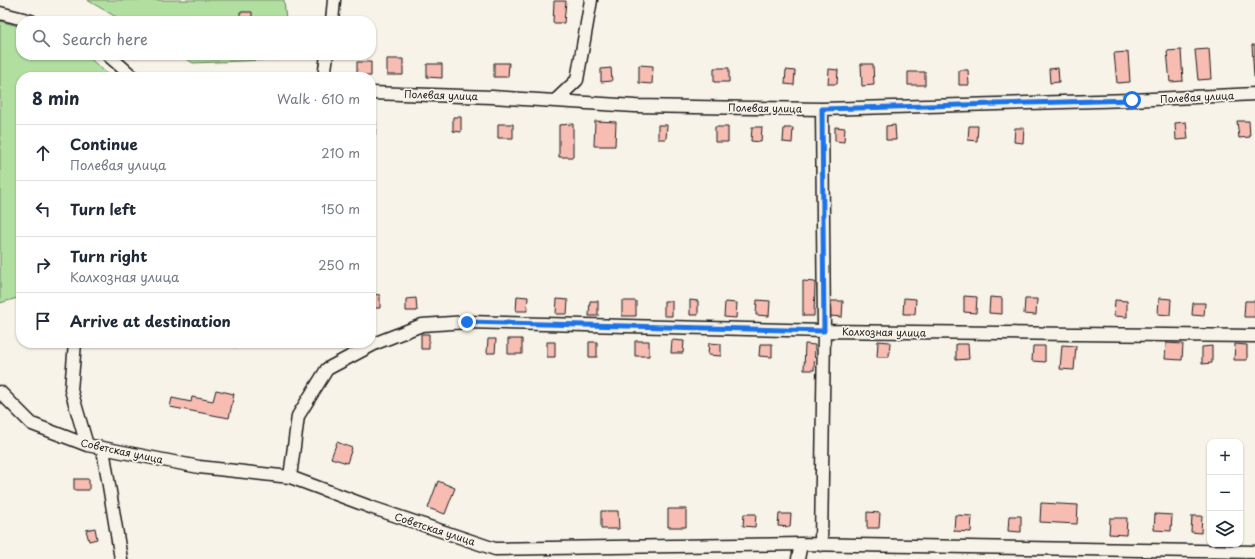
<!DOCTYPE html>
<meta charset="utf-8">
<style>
:root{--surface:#fff;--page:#f6f6f7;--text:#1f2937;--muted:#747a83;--line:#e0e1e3}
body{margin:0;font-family:"Playpen Sans",sans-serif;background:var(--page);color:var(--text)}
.controls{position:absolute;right:12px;bottom:12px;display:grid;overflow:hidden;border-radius:8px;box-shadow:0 1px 3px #0004}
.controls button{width:36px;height:36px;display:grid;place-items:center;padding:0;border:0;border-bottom:1px solid var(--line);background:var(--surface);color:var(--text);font:20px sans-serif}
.stop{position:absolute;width:12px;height:12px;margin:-9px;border:3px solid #1a73e8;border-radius:50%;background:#fff}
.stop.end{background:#1a73e8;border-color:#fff;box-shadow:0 1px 4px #0008}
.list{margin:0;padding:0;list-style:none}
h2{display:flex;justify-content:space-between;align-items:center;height:52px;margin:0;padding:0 16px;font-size:17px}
h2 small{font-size:13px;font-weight:400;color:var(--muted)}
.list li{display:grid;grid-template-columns:26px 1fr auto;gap:12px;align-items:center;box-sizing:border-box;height:56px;padding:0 16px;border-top:1px solid var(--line)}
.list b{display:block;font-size:15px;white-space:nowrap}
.list p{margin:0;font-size:13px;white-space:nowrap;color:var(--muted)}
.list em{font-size:13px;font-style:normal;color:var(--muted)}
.icon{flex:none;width:22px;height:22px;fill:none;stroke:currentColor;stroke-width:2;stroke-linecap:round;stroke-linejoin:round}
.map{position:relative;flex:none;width:1255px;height:559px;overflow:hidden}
.search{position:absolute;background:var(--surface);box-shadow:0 1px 3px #0004;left:16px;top:16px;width:360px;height:44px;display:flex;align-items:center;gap:10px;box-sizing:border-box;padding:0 14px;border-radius:16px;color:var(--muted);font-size:15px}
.panel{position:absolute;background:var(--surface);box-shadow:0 1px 3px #0004;left:16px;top:72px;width:360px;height:276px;border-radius:16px}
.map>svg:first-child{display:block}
.green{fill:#b0df9f;stroke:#667e5e}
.building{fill:#f7bdb2;stroke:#1c1c1c}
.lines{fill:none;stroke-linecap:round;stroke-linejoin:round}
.minor-casing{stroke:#1c1c1c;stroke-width:15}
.minor{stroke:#f7f3e8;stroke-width:12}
.route{stroke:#1a73e8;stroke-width:5}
.labels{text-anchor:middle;stroke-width:3.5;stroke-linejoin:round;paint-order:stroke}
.street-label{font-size:10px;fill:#1c1c1c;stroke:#f7f3e8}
</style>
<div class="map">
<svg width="1255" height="559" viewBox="0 0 1255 559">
<rect width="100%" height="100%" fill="#f7f3e8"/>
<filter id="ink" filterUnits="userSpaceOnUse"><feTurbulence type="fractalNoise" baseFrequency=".025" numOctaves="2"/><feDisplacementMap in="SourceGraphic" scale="8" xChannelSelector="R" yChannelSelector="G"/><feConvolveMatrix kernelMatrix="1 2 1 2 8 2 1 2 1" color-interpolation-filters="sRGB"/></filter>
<g filter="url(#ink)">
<path class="green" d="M87,0H284L286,21H123Z
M0,21L21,27V55H86L110,76L109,77H21V297L0,303Z
M180,55H289V59L193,63Z"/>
<path class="building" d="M554,1H566L564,23H553Z
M240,12H252V21H240Z
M1252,45H1255V77H1254Z
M1209,49L1211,79L1198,80L1195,50Z
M1181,50L1183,81L1170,82L1167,51Z
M1128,52L1130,82L1117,83L1114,53Z
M387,59H403V75H387Z
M357,62H371V76H357Z
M494,63H509L508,77H494Z
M427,64H442V78L427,77Z
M861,64H873L874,85L862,86Z
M639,65L653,66L652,84L639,83Z
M611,68L612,81L601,82V69Z
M714,68H729V82H714Z
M1058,68L1059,82L1050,83L1049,69Z
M829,69L838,70L837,84H828Z
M786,70L795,71L794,85L785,84Z
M959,70H968L969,85H959Z
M908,72H925V85H908Z
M453,117H461V132L453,131Z
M595,121L616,122L615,146H594Z
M1237,121H1249L1250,137L1239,138Z
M371,122H376L375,135H371Z
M1186,122L1188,139L1176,140L1175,123Z
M498,124H513V138H498Z
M573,124V157H559V125Z
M658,125H667L666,139H658Z
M895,125L896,140H886V126Z
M969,126H978L977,141L968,140Z
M715,127H728V142H715Z
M752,127H762L761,142L751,141Z
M835,127L845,128L844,142L835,141Z
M784,128H793L792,143L783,142Z
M1015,128H1024L1023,143L1014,142Z
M803,281L815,282L814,316H803Z
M371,294L380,295V308H371Z
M517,296L528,297L527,311H516Z
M964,296L977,297L976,313L964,312Z
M990,297L1002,298V314L989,313Z
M416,298L417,311H406V299Z
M904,298L916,299L915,314H903Z
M1159,298L1171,299L1170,315L1158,314Z
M557,299L568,300L567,314H556Z
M1025,299H1037L1036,315L1024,314Z
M690,300L698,301V315H690Z
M757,300L770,301L769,316L756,315Z
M1115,300L1127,301V317L1114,316Z
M590,301H598V316H589Z
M622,301H636V316H622Z
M664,301H672V316H664Z
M830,301H843L842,317L830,316Z
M1245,301H1255V317H1244Z
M725,302L737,303L736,318L724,317Z
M1193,303H1205L1204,316L1192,315Z
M421,334H429V349H421Z
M488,339H496L495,353H487Z
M508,339H522V354H508Z
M672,340L684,341L683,353H671Z
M635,341H649V356H635Z
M878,341L890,342L889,357H877Z
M547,342H555V357H547Z
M589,342H597V357H589Z
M204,343H237L236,347Z
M709,343L721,344V356L708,355Z
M1166,343L1183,344L1182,360L1165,359Z
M760,344H772V357L759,356Z
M805,344L815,345L814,370H804Z
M956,344H968L969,359L956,360Z
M1235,344L1247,345V360H1234Z
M1062,345L1076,346L1074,370L1060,369Z
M1033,346H1045V362L1032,361Z
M1212,346V363L1202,364V347Z
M216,390L234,394L229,418L170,407L172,398L191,402L192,397L213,401Z
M337,442L352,448L347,463L331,458Z
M74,479H89V490H74Z
M438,481L455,488L445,514L428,508Z
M1041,503L1078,505L1077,524L1040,522Z
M668,509H686V527H668Z
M601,511H618L619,529H601Z
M867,512L880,513L879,528H867Z
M744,514H756L755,527L743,526Z
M779,514H791L790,527L778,526Z
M1155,514L1172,515L1171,531L1154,530Z
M955,515L972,516L971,532L954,531Z
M1009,516H1021V532L1008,531Z
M1192,516H1202L1201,533L1191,532Z
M1110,518H1127L1126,535L1109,534Z
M95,528L97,539L89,541L86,530Z"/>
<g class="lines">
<g class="minor-casing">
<path id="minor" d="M0,13L31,21
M332,21L334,0
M108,55L133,77
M324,77L327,55
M371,93L492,97L635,106L822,109L1132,100L1255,94
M555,101L577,80L591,0
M75,343L71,390L87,445
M0,392L32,424L87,445L199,467L290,477L373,508L495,549L801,544L1255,552
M103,449L121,559
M290,477L298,416L327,369L376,343L422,325L467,322L824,331L1255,336
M821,545L824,331L822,109
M798,559L801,544"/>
</g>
<use href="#minor" class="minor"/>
</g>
</g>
<g class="lines" filter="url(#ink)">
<path class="route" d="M467,322L824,331L822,109L1132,100"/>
</g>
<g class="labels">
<g class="street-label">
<text transform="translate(441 95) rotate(2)" y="4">Полевая улица</text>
<text transform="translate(1197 97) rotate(-3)" y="4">Полевая улица</text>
<text transform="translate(765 108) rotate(1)" y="4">Полевая улица</text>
<text transform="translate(884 332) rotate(1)" y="4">Колхозная улица</text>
<text transform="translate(122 451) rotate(12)" y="4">Советская улица</text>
<text transform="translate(435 529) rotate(18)" y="4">Советская улица</text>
</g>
</g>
</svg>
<div class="controls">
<button>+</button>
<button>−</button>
<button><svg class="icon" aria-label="layers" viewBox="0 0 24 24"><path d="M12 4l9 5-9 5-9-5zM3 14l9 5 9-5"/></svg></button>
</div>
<div class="stop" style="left:1132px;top:100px"></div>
<div class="stop end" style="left:467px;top:322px"></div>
<div class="search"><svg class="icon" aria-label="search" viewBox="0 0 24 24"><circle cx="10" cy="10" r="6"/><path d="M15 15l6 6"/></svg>Search here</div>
<section class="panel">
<h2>8 min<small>Walk · 610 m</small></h2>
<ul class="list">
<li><svg class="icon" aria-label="ahead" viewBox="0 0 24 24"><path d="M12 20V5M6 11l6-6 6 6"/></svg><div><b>Continue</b><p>Полевая улица</p></div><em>210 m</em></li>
<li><svg class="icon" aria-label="left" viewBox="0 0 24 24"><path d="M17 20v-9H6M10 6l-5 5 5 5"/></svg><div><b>Turn left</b></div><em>150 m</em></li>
<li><svg class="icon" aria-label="right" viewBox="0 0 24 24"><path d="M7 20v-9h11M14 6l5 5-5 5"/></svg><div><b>Turn right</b><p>Колхозная улица</p></div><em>250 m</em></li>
<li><svg class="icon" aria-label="arrive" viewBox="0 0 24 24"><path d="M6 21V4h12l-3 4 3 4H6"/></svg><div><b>Arrive at destination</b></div></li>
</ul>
</section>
</div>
